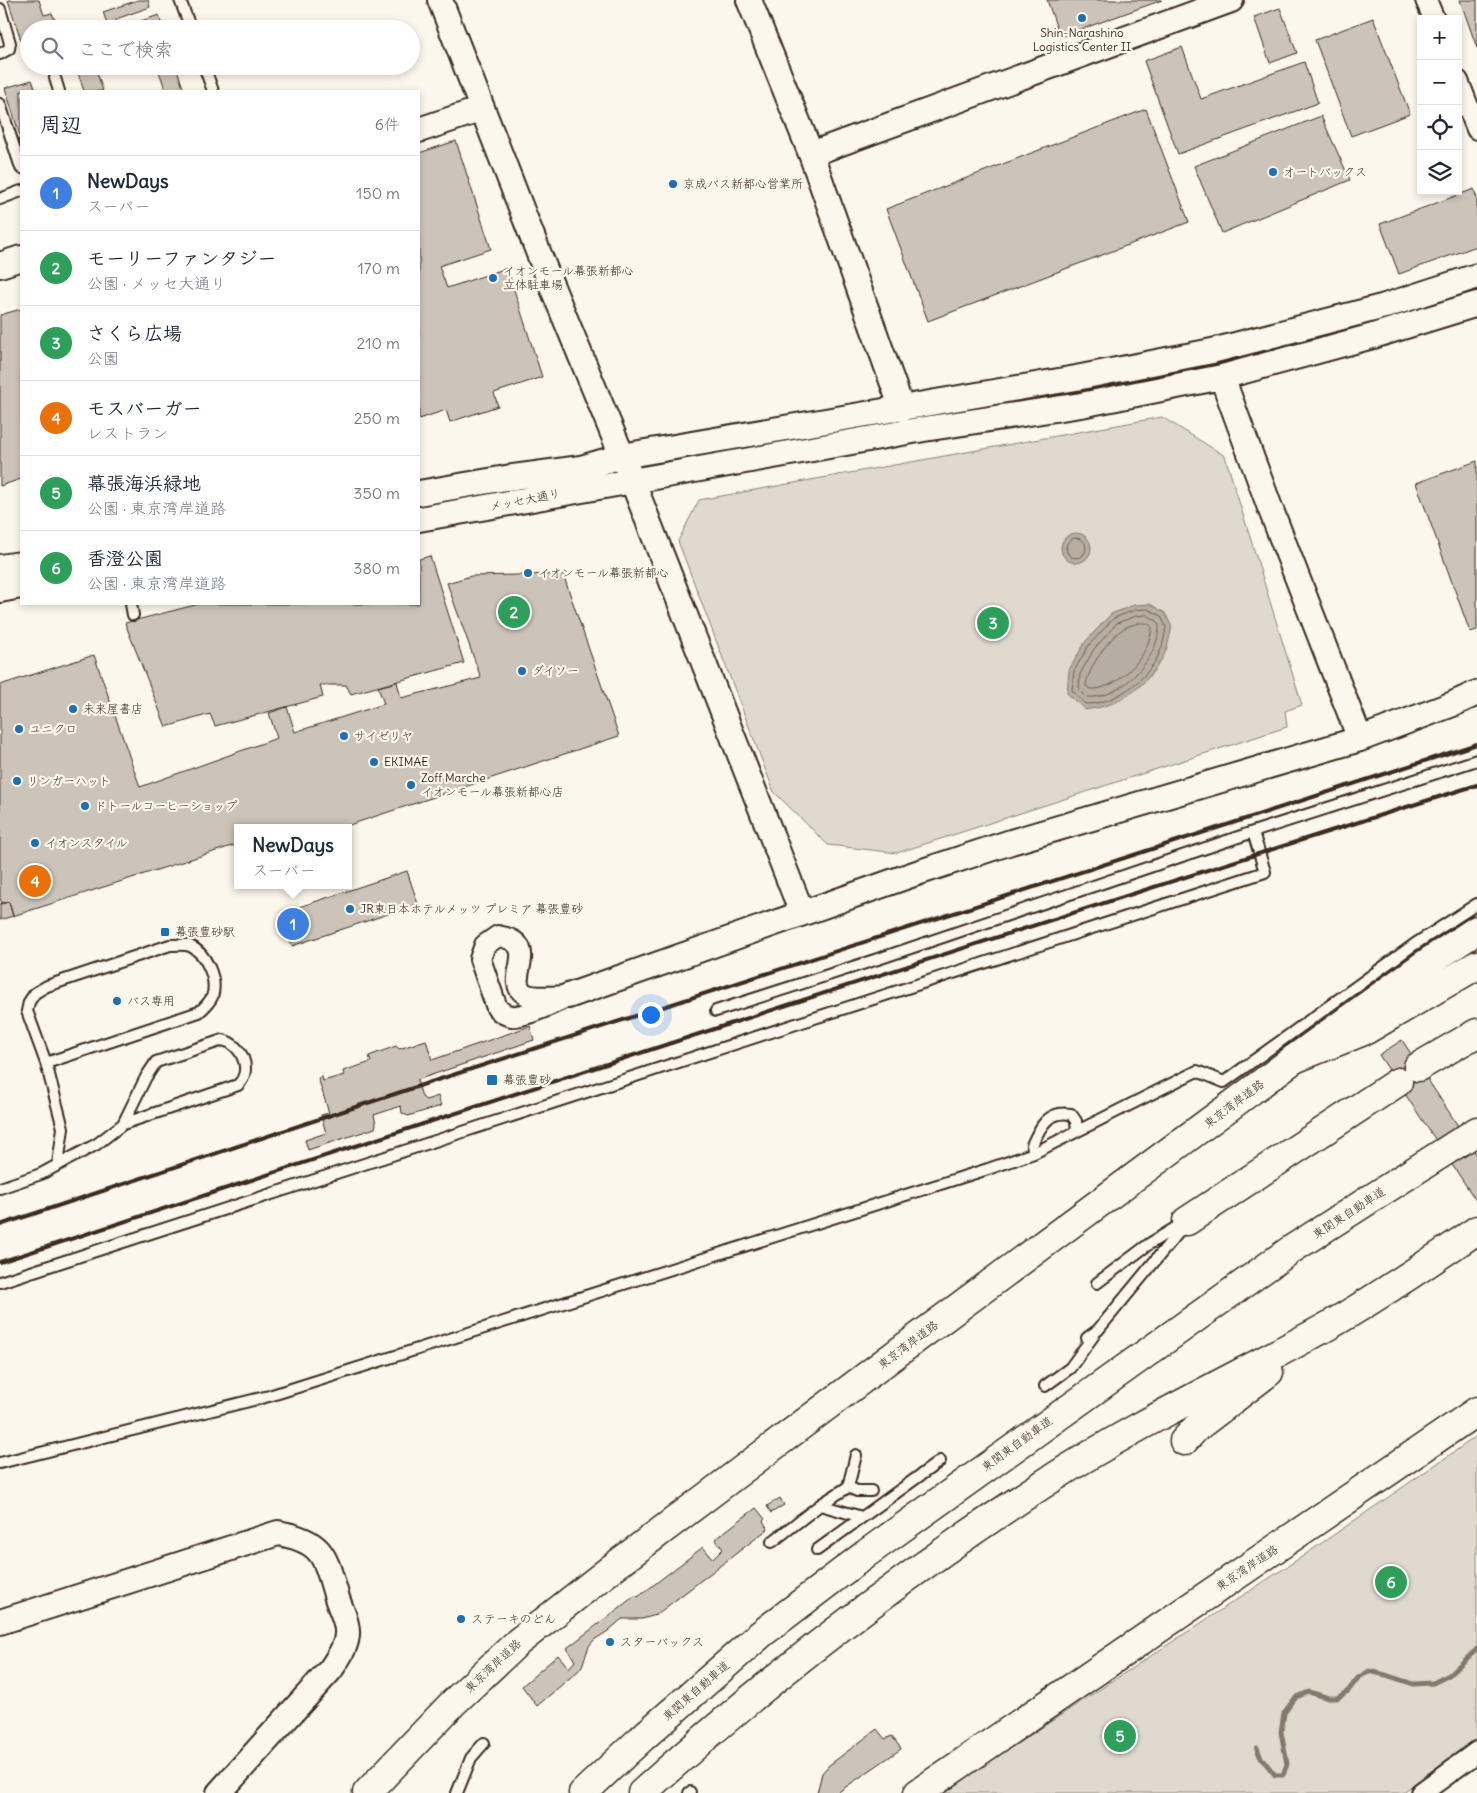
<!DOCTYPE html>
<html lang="ja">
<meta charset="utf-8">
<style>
:root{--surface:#fff;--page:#f2f2f3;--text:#1f2937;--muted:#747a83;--line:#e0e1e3;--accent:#1f6fb2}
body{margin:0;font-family:Delius,"Klee One",sans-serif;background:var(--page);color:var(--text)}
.controls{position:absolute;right:15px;top:15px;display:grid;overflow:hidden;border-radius:0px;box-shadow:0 2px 8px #0003}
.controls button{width:45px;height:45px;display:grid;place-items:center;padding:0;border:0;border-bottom:1px solid var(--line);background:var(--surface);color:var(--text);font:25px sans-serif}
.you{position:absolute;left:650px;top:1014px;width:18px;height:18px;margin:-12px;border:4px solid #fff;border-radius:50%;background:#1a73e8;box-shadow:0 0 0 8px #1a73e833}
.badge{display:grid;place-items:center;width:32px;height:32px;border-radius:50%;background:var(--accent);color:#fff;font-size:16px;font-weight:700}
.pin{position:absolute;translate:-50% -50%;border:2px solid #fff;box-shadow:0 1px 5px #0006}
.popup{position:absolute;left:234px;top:824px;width:118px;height:65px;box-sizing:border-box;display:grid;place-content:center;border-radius:0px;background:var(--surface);filter:drop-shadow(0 1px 4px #0005);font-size:16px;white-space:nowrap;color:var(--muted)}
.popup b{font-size:19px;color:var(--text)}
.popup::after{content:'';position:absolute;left:50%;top:100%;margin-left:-10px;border:10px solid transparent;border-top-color:var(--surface)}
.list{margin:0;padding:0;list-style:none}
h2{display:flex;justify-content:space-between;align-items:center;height:65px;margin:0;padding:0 20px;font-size:21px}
h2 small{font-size:16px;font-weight:400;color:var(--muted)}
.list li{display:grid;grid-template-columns:32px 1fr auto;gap:15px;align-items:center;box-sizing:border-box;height:75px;padding:0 20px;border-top:1px solid var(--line)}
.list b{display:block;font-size:19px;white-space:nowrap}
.list p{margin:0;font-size:16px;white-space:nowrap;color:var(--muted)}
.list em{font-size:16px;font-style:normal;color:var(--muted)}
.icon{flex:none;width:28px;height:28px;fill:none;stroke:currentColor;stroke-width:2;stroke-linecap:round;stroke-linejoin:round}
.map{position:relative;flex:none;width:1477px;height:1793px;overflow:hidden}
.search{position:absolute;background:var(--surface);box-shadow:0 2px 8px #0003;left:20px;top:20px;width:400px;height:55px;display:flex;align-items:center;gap:12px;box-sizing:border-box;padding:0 18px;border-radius:28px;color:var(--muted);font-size:19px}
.panel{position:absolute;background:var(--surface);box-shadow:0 2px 8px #0003;left:20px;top:90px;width:400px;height:515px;border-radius:0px}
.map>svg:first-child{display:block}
.green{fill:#dfd9ce;stroke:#8d8276}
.water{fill:#b6aea2;stroke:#85796d}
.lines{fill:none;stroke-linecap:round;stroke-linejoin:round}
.shore{stroke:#6c5f53;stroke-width:1}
.stream{stroke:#85796d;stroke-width:5}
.building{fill:#ccc4b9;stroke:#3b2a1e}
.service-casing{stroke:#3b2a1e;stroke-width:14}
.minor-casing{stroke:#3b2a1e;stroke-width:24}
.tertiary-casing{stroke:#3b2a1e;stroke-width:28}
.trunk-casing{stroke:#3b2a1e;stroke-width:31}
.motorway-casing{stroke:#3b2a1e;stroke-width:31}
.service{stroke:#fbf7ec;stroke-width:10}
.minor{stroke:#fbf7ec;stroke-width:20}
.tertiary{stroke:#fbf7ec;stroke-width:24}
.trunk{stroke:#fbf7ec;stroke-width:28}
.motorway{stroke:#fbf7ec;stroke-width:28}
.rail{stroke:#3b2a1e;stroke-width:4}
.poi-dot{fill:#1f6fb2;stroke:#fbf7ec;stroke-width:2}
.labels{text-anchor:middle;stroke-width:4.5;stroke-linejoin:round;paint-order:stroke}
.poi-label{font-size:12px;fill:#3b2a1e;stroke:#fbf7ec;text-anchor:start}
.street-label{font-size:12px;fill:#3b2a1e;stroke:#fbf7ec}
</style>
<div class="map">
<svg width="1477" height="1793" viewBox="0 0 1477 1793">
<rect width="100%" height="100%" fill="#fbf7ec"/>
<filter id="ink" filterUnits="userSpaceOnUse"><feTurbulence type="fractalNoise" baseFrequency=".02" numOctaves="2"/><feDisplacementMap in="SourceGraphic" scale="10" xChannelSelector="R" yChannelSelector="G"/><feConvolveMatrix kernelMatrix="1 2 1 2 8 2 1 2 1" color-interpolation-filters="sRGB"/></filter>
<g filter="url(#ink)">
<path class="green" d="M1162,417L1225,456L1302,705L1285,711L1287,727L897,853L828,845L774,792L678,541L699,500Z
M1477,1436V1740L1402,1793H946L977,1770L1303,1556Z"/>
<path class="water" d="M1061 548a15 15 0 1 1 30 0a15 15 0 1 1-30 0Z
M1150,604L1165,613L1172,627C1169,637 1168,649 1163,657C1144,689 1120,706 1084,710L1067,693L1069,670L1085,642L1111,614L1134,605Z"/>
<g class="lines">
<path class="shore" d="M1066 548a10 10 0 1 1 20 0a10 10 0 1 1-20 0Z
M1148,609L1161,616L1166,627C1165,635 1163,646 1159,654C1147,680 1114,705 1085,704L1072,690L1074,671L1089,645L1114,618L1135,610Z
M1147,615C1150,617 1154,619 1157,621C1161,627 1158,633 1157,640C1149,667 1117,700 1087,697L1079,689L1080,674L1094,649L1117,623L1136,616Z
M1138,623C1143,623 1150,622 1152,628C1152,631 1150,637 1149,640C1143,662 1114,691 1090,689L1086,686C1087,669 1109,638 1123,629C1127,626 1133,625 1138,623Z"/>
<path class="stream" d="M1257,1748L1260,1756L1275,1775H1283L1287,1764L1281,1732L1284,1713L1296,1697L1309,1692L1329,1698H1337L1348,1691L1358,1678L1369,1671L1386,1675L1413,1684L1433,1683L1449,1675L1477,1649"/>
</g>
<path class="building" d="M8,0H39L44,15L52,13L57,26L50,29H29V46L26,38L21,40Z
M138,0H148L150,7L116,19L120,29H109L103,12Z
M1047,0H1162L1060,37Z
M1460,0H1477V48Z
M1280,8L1297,53L1270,63L1254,17Z
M159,15L163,29H120V28Z
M1373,18L1410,114L1351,136L1315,40Z
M1182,47L1201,99L1304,62L1318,103L1178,154L1144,61Z
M79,66H95L103,91H84L78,73L81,72Z
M157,66H176L184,91H166Z
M32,80L36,91H21V139L5,88Z
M1146,109L1189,222L928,321L886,209Z
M1321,116L1350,180L1222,233L1194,166Z
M456,141L491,249L439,266L447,288L507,268L542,377L494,393L498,406L450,422L446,410L419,419V153Z
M1474,189L1477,199V246L1399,274L1380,224Z
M21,309V479L0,486V315Z
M1477,461V630L1470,632L1416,483Z
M430,556L464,663L351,694L346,685H320L323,697L215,726L210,714L166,727L125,623L199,604H419V559Z
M563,574L619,736L340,828H238V844L13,916L9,902L2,903L0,899V685L94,655L140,787L277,738L269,713L287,707L295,732L384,704L378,687L397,682L401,698L481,678L447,583L471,576Z
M407,871L418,904L292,946L281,913Z
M9,902L13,916L0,920V904Z
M530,1026L534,1040L417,1080L422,1097L426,1100L438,1096L441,1106L408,1116L402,1113L401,1106L374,1115L376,1124L375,1128L308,1150L305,1140L326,1133L321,1115L329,1113L318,1078L322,1077L323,1081L344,1075L343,1071L371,1062L369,1056L396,1046L399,1049L426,1040L432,1060Z
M1402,1040L1477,1155V1202L1379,1055Z
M780,1498L784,1505L771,1513L767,1506Z
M756,1508L765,1519L763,1521L768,1529L656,1615L642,1619H622L608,1631L594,1640L589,1646L582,1666L578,1671L537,1706L522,1686L558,1655L569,1668L575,1661L567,1648L636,1595L638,1597L703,1547L713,1559L723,1549L715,1539Z
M877,1729L885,1739L892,1736L901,1749L837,1793H817L822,1773L828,1766Z"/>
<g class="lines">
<g class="service-casing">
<path id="service" d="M180,0L191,29
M0,9L10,43L9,49L0,54
M204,66L213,91
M55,78L59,91
M0,104L21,168
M0,199L21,191
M131,604L133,615
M716,1011L884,957L1253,832
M46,1063L199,1012C205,1007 209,1003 212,997C218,980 206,953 190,946C184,944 176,945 170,945L47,986L35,993L29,1002L27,1011L46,1063L63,1128L58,1164
M1077,1131L1076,1121L1071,1114C1048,1110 1040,1127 1032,1145L1034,1153L1197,1071L1224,1082L1415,944L1477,904
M0,1188L41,1174L97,1144L123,1124L238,1085C253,1070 242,1045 223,1040L156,1062L146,1077L123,1124
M0,1282L1265,872L1253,832L1477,760
M1097,1283L1149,1244L1180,1225
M1087,1338L1098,1330L1187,1222
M1045,1386L1070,1368L1094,1335
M0,1463L269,1396L988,1169L1034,1153
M848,1487L856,1455
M820,1505L862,1517
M772,1542L820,1505L848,1487L857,1491H871
M817,1550L940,1461
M457,1793L471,1758L484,1743
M689,1793L690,1792"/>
</g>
<g class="minor-casing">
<path id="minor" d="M1426,0L1434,19
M1458,81L1477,129
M498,936C545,944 502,980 525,994C535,999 556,996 568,996C556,1002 523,1018 511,1016C505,1015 501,1012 497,1008L480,959L485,945Z
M1421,1793L1477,1752"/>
</g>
<g class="tertiary-casing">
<path id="tertiary" d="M440,0L548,277L632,480L802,913
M749,0L811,154L902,409
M419,130L482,109
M811,154L1231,0
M0,265L21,258
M1222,377L1269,505L1360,739
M419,493L506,478L581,468L622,456L1076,378L1212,351L1385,306L1477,276
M419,519L924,429L1081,405L1222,377L1373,336L1477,304
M0,567L21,564
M0,590L21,586
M568,996L911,875L1011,842L1360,739L1453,704L1477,693
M0,1622L278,1533C324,1541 325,1557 337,1598C340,1608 347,1620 347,1631C348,1645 338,1658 331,1669L219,1793"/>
</g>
<g class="trunk-casing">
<path id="trunk" d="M367,1793L453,1703L518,1642L616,1565L921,1335L1294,1059L1421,967L1477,930
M918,1793L1477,1411"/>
</g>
<g class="motorway-casing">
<path id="motorway" d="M1294,1059L1366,1030L1477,965
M1418,1067L1477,1033
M1187,1221L1398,1082
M1184,1441L1196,1428L1269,1372
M583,1793L642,1738L761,1634L867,1553L1292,1249L1477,1131
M642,1793C769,1678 904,1574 1048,1481C1138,1423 1234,1378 1328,1326C1379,1297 1428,1263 1477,1230"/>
</g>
<use href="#service" class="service"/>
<use href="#minor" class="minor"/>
<use href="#tertiary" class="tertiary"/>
<use href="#trunk" class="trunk"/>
<use href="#motorway" class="motorway"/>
<path class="rail" d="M0,1225L431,1082L1477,744
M0,1262C492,1102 983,939 1477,785"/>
</g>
</g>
<g class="poi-dot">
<circle cx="1082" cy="18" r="5"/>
<circle cx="1273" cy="172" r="5"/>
<circle cx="673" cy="184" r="5"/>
<circle cx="493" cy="278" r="5"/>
<circle cx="528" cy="573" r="5"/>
<circle cx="522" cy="671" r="5"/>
<circle cx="73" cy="709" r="5"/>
<circle cx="19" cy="729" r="5"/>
<circle cx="344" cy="736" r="5"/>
<circle cx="374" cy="762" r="5"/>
<circle cx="17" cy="781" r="5"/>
<circle cx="411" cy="785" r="5"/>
<circle cx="85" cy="806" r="5"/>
<circle cx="35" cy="843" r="5"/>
<circle cx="350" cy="909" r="5"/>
<rect x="160" y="927" width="10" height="10" rx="2.5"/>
<circle cx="117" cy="1001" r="5"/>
<rect x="486" y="1074" width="12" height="12" rx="2.5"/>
<circle cx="461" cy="1619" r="5"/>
<circle cx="610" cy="1642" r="5"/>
</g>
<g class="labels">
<g class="poi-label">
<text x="1082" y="37" text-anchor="middle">Shin-Narashino<tspan x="1082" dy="14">Logistics Center II</tspan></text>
<text x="1283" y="176">オートバックス</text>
<text x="683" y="188">京成バス新都心営業所</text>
<text x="503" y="275">イオンモール幕張新都心<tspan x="503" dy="14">立体駐車場</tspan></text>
<text x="538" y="577">イオンモール幕張新都心</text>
<text x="532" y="675">ダイソー</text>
<text x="83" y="713">未来屋書店</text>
<text x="29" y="733">ユニクロ</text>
<text x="354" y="740">サイゼリヤ</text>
<text x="384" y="766">EKIMAE</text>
<text x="421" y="782">Zoff Marche<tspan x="421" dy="14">イオンモール幕張新都心店</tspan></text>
<text x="27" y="785">リンガーハット</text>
<text x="95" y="810">ドトールコーヒーショップ</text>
<text x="45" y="847">イオンスタイル</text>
<text x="360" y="913">JR東日本ホテルメッツ プレミア 幕張豊砂</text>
<text x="175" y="936">幕張豊砂駅</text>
<text x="127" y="1005">バス専用</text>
<text x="503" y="1084">幕張豊砂</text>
<text x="471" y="1623">ステーキのどん</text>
<text x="620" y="1646">スターバックス</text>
</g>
<g class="street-label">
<text transform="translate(525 500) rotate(-11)" y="4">メッセ大通り</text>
<text transform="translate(1234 1104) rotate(-37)" y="4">東京湾岸道路</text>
<text transform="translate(1349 1213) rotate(-33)" y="4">東関東自動車道</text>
<text transform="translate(908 1345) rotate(-37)" y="4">東京湾岸道路</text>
<text transform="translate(1017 1444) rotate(-36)" y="4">東関東自動車道</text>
<text transform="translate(1247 1568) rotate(-34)" y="4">東京湾岸道路</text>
<text transform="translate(493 1666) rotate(-43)" y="4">東京湾岸道路</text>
<text transform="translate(696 1691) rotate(-41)" y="4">東関東自動車道</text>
</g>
</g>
</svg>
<div class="controls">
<button>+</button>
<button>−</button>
<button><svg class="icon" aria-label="locate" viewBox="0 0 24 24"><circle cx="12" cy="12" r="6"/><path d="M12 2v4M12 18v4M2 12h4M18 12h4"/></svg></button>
<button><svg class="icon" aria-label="layers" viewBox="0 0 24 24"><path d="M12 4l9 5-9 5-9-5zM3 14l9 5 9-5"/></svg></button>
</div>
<div class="you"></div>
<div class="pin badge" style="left:293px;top:924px;background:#3f7fe0">1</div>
<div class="popup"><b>NewDays</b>スーパー</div>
<div class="pin badge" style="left:514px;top:612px;background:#2e9e5b">2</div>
<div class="pin badge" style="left:993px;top:623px;background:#2e9e5b">3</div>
<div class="pin badge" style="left:35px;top:881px;background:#e8710a">4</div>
<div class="pin badge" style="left:1120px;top:1736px;background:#2e9e5b">5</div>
<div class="pin badge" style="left:1391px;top:1582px;background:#2e9e5b">6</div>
<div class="search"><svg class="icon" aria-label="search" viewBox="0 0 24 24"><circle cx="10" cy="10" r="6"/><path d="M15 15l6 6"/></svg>ここで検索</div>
<section class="panel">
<h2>周辺<small>6件</small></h2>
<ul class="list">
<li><span class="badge" style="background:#3f7fe0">1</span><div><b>NewDays</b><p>スーパー</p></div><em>150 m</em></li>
<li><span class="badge" style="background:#2e9e5b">2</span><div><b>モーリーファンタジー</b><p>公園 · メッセ大通り</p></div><em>170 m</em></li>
<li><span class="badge" style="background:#2e9e5b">3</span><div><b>さくら広場</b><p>公園</p></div><em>210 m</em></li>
<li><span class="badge" style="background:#e8710a">4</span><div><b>モスバーガー</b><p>レストラン</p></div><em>250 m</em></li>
<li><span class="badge" style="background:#2e9e5b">5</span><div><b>幕張海浜緑地</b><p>公園 · 東京湾岸道路</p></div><em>350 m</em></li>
<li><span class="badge" style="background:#2e9e5b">6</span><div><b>香澄公園</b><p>公園 · 東京湾岸道路</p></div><em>380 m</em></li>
</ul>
</section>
</div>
